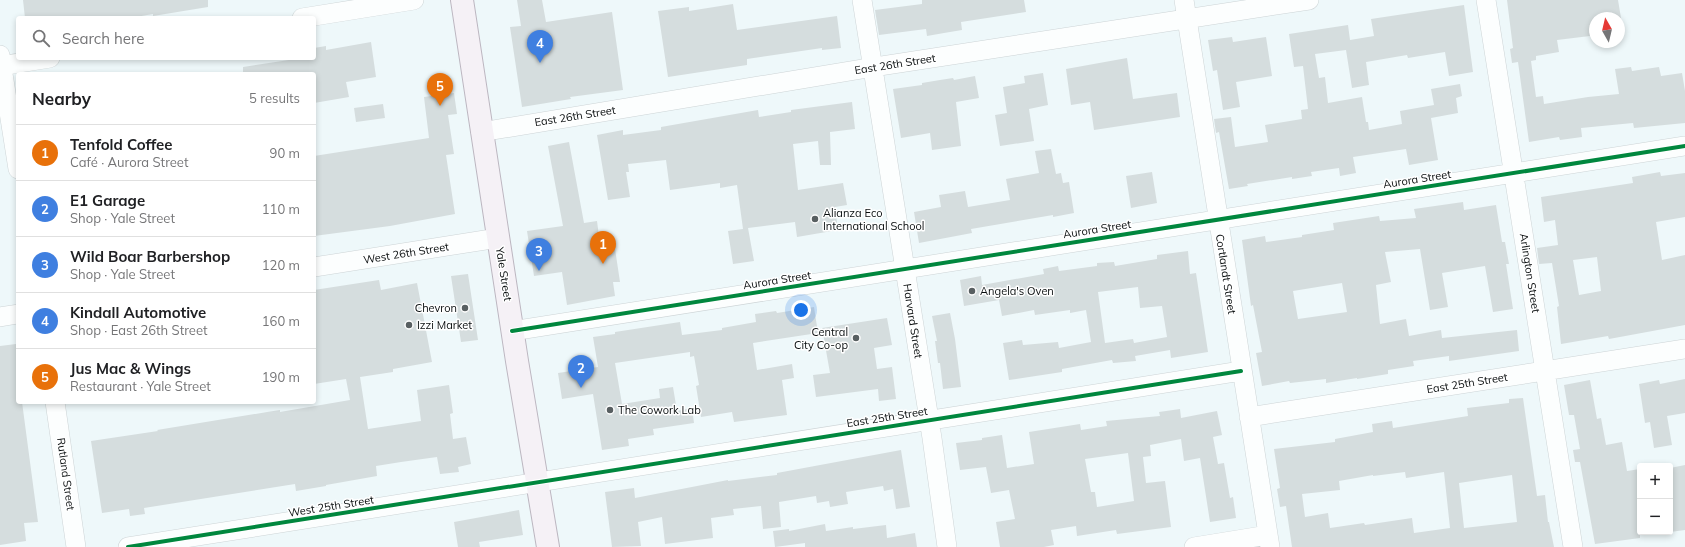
<!DOCTYPE html>
<meta charset="utf-8">
<style>
:root{--surface:#fff;--page:#f6f6f6;--text:#202124;--muted:#757577;--line:#e0e0e0;--accent:#0b8043}
body{margin:0;font-family:Mulish,sans-serif;background:var(--page);color:var(--text)}
.controls{position:absolute;right:12px;bottom:12px;display:grid;overflow:hidden;border-radius:4px;box-shadow:0 2px 6px #0003}
.controls button{width:36px;height:36px;display:grid;place-items:center;padding:0;border:0;border-bottom:1px solid var(--line);background:var(--surface);color:var(--text);font:20px sans-serif}
.compass{position:absolute;left:1589px;top:12px;width:36px;height:36px;border-radius:50%;background:var(--surface);box-shadow:0 2px 6px #0003;rotate:352deg}
.you{position:absolute;left:801px;top:310px;width:14px;height:14px;margin:-10px;border:3px solid #fff;border-radius:50%;background:#1a73e8;box-shadow:0 0 0 6px #1a73e833}
.badge{display:grid;place-items:center;width:26px;height:26px;border-radius:50%;background:var(--accent);color:#fff;font-size:13px;font-weight:700}
.pin{position:absolute;translate:-50% -33px;filter:drop-shadow(0 1px 2px #0008)}
.pin::after{content:'';position:absolute;top:21px;width:14px;height:12px;background:inherit;clip-path:polygon(0 0,100% 0,50% 100%)}
.list{margin:0;padding:0;list-style:none}
h2{display:flex;justify-content:space-between;align-items:center;height:52px;margin:0;padding:0 16px;font-size:17px}
h2 small{font-size:13px;font-weight:400;color:var(--muted)}
.list li{display:grid;grid-template-columns:26px 1fr auto;gap:12px;align-items:center;box-sizing:border-box;height:56px;padding:0 16px;border-top:1px solid var(--line)}
.list b{display:block;font-size:15px;white-space:nowrap}
.list p{margin:0;font-size:13px;white-space:nowrap;color:var(--muted)}
.list em{font-size:13px;font-style:normal;color:var(--muted)}
.icon{flex:none;width:22px;height:22px;fill:none;stroke:currentColor;stroke-width:2;stroke-linecap:round;stroke-linejoin:round}
.map{position:relative;flex:none;width:1685px;height:547px;overflow:hidden}
.search{position:absolute;background:var(--surface);box-shadow:0 2px 6px #0003;left:16px;top:16px;width:300px;height:44px;display:flex;align-items:center;gap:10px;box-sizing:border-box;padding:0 14px;border-radius:4px;color:var(--muted);font-size:15px}
.panel{position:absolute;background:var(--surface);box-shadow:0 2px 6px #0003;left:16px;top:72px;width:300px;height:332px;border-radius:4px}
.map>svg:first-child{display:block}
.building{fill:#d5ddde;fill-rule:evenodd}
.lines{fill:none;stroke-linecap:round;stroke-linejoin:round}
.minor-casing{stroke:#cdd4d6;stroke-width:20}
.major-casing{stroke:#bcb6c0;stroke-width:24}
.minor{stroke:#fcfefe;stroke-width:19}
.major{stroke:#f5f1f6;stroke-width:22}
.cycleway-casing{stroke:#fff;stroke-width:6}
.cycleway{stroke:#00873e;stroke-width:4}
.poi-dot{fill:#585f61;stroke:#fff;stroke-width:1.5}
.labels{text-anchor:middle;stroke-width:3;stroke-linejoin:round;paint-order:stroke}
.street-label{font-size:11px;fill:#080d0e;stroke:#fff}
.poi-label{font-size:11px;fill:#080d0e;stroke:#fff;text-anchor:start}
</style>
<div class="map">
<svg width="1685" height="547" viewBox="0 0 1685 547">
<rect width="100%" height="100%" fill="#eef8fa"/>
<path class="building" d="M23,0H208V7L153,16V14L130,18H25Z
M517,0H542L546,22L612,12L623,90L570,97L571,99L522,107L510,27L521,26Z
M922,0H1024L1026,12L961,22L962,30L944,33L927,36L926,29L879,35L875,10L922,4Z
M1507,0H1618L1621,18H1595V32L1590,33V36L1557,40L1559,52L1536,56V60L1531,61L1536,97L1543,96L1544,104L1588,97L1619,94L1615,69L1631,67L1632,71L1659,67L1661,76L1682,73L1685,91V123L1634,128L1633,123L1581,128L1582,137L1560,140L1559,137L1529,142L1518,62L1512,63L1510,49L1513,48Z
M733,4L737,30L837,16L841,48L822,50V48L747,59V65L668,77L658,11L689,7V11Z
M1464,5L1473,72L1449,76L1445,52L1408,58L1407,55L1366,62L1369,85L1352,88L1346,50L1315,54L1319,78L1325,77L1328,103L1362,97L1366,122H1368L1369,130L1402,124L1400,111L1434,105L1431,89L1460,84L1462,96L1456,98L1458,113L1431,118L1438,160L1409,165L1406,149L1353,157L1356,173L1340,176L1339,168L1311,172L1312,176L1292,179V177L1247,184L1248,186L1229,189L1219,132L1216,133L1214,119L1231,117L1235,147L1268,142L1265,125L1302,119L1301,110L1308,109L1303,66L1294,67L1289,34L1348,25L1350,40L1374,36L1371,19Z
M1232,37L1233,42L1266,37L1272,76L1236,82L1240,107L1223,110L1217,70L1213,71L1208,40Z
M371,42L376,77L346,82L349,97L314,103V74H243V67L302,58H314V48L326,46V50Z
M1127,58L1133,99L1177,93L1180,117L1094,130L1090,102L1071,105L1066,69Z
M1043,73L1048,105L1029,109L1034,141L1000,146L995,115L1007,113L1003,87L1025,83L1024,76Z
M975,76L979,98L956,102L961,146L932,150L930,133L901,138L893,89L922,85V83L940,80L953,78L954,80Z
M454,93L457,114L448,115L454,154L446,155L455,214L390,226L314,236V156L429,138L424,97Z
M852,102L855,129L830,132L831,165H820L818,141L793,144L798,190L843,183L847,205L835,207L838,230L797,237L795,222L748,228L754,261L733,264L728,231L743,229L737,185L720,188V183L670,190L666,160L628,164L629,172H626L630,197L608,200L597,135L623,130V135L661,130V127L758,110L759,117L791,112V110Z
M383,104L385,118L356,122L354,108Z
M569,142L584,223L597,221L600,244L614,242L620,282H613L615,296L567,305L562,272L534,276L527,231L563,226L548,146Z
M1051,149L1056,174L1061,173L1063,183L1069,182L1074,213L1053,217V215L971,229L972,233L919,243L914,212L941,207L939,195L965,191L968,207L1010,200L1006,179L1039,173L1035,151Z
M1152,172L1157,203L1131,208L1126,176Z
M1660,172L1661,176L1685,173V217L1656,222L1662,260L1685,255V325L1609,339L1608,336L1561,344L1557,307L1559,306L1552,263L1539,264L1537,248L1558,245L1555,220L1544,222L1541,197L1633,183L1632,177ZM1597,257L1601,291L1579,295L1573,260Z
M1463,202L1464,210L1496,205L1502,242H1505L1509,264H1506L1513,309L1493,312L1485,266L1442,273L1448,307L1430,310L1420,249L1385,252L1391,282L1376,285L1380,324L1406,319L1409,336L1441,330L1442,338L1517,330L1519,351L1449,361V356L1413,361L1414,366L1388,370V374L1357,379V378L1326,383V379L1290,383L1289,381L1262,386L1256,353L1262,352L1253,305L1251,306L1242,240L1265,236L1266,242L1302,237V235L1334,230L1333,223L1379,216L1380,221L1416,218L1414,209ZM1342,283L1347,312L1298,319L1293,291Z
M1188,251L1190,274L1196,273L1208,352L1171,358L1170,350L1135,356L1136,361L1113,363L1112,360L1062,369V372L1009,380L1003,343L1022,340L1023,345L1058,342L1059,348L1091,342L1086,310L1070,313V310L1035,315L1034,310L1002,316L999,300L964,306L960,280L981,276L982,285L1044,274L1043,269L1058,266L1059,271L1097,266V263L1114,262L1115,266L1157,259V255ZM1138,287L1140,308L1162,306L1167,337L1134,343L1133,339L1105,343L1098,292Z
M468,274L478,340L461,342L451,276Z
M379,280L381,290L417,283L432,362L393,369V372L360,377L368,429L421,421L417,390L449,385L453,413L450,414L453,439L466,437L471,464L458,467L459,472L440,474L437,457L401,462L376,466L377,476L326,485V486L296,491L295,484L144,508L145,514L130,516L129,509L102,513L91,441L158,431L157,430L267,412L280,410V412L350,400L346,379L314,384V290Z
M814,307L818,333L753,343L757,370L792,364L794,378L782,380L787,415L734,422L732,412L701,417L696,386L699,385L694,356L690,357V352L615,363L622,404L660,398L659,389L673,387L677,411L692,408L694,423L653,429L654,435L628,439L629,446L602,450L593,394L562,399L558,373L598,367L593,337L615,334V332L680,322L682,335L722,330V328L756,322L755,314L776,311L777,313Z
M950,313L955,339L961,387L943,389L940,363H938L935,341H937L932,316Z
M887,318L892,345L874,348L877,369L892,367L896,399L879,401L878,389L816,397L813,375L830,373L822,328Z
M16,344L18,354V402H22L38,522L24,523L26,541L0,545V346Z
M1685,379V413L1667,416L1672,445L1654,448L1650,422L1645,423L1639,384L1659,380L1660,384Z
M1590,380L1597,419L1601,418L1606,445L1622,442L1627,471L1640,469V538L1595,544L1580,462H1575L1573,450L1580,449L1574,415H1569L1564,385Z
M1523,398L1537,496L1545,495L1548,522H1549L1554,547H1292L1286,506L1280,507L1277,489L1280,488L1274,449L1335,442V439L1373,432L1372,424L1392,421L1393,428L1468,416L1467,408L1509,403V399ZM1405,472L1406,478L1444,472L1450,528L1414,533L1412,518L1365,525L1364,523L1330,528L1328,513L1305,517L1302,494L1340,490L1339,481L1373,475V476ZM1512,475L1517,522L1464,528L1459,483Z
M1180,409L1181,418L1217,411L1222,435L1213,437L1218,464L1224,463L1230,498L1233,497L1236,518L1210,522L1200,458L1184,461L1181,439L1150,445L1151,456L1143,457L1146,483L1165,481L1171,527L1117,534L1116,530L1077,536L1076,526L1051,530L1054,545L1044,547H1000L996,522L1015,519L1009,490L991,493L986,467L960,470L956,443L982,440V438L1002,435L1007,468L1034,464L1029,432L1080,424L1081,430L1107,426L1106,421L1160,416L1159,412ZM1128,453L1134,501L1097,507L1095,492H1091L1085,459Z
M901,450L910,507L896,509L893,489L884,491L883,486L846,492L848,504L830,507L829,501L817,503L816,496L779,502L781,527L763,529L761,506L733,509L734,515L711,518L713,538L665,544L662,517L638,522L641,546L612,547L605,492L634,488L635,498L728,480V481L777,475V473Z
M1685,465V530L1670,532V468Z
M519,510L523,535L479,542L480,547H458L454,522Z
M825,524L826,531L853,527V529L886,525L887,538L915,533L917,547H805V543L775,547L773,531L789,529V531Z"/>
<g class="lines">
<g class="minor-casing">
<path id="minor" d="M862,0L932,438L947,547
M1184,0L1270,547
M1486,0L1573,547
M302,18L414,0
M0,55L18,169
M0,66L50,58
M481,132L874,67L1309,0
M314,267L498,238
M0,317L18,314
M512,331L1685,146
M55,402L76,547
M1249,417L1685,349
M128,547L1241,371
M1194,547L1268,535"/>
</g>
<g class="major-casing">
<path id="major" d="M462,0L517,361L548,547"/>
</g>
<use href="#minor" class="minor"/>
<use href="#major" class="major"/>
<g class="cycleway-casing">
<path id="cycleway" d="M512,331L1685,146
M128,547L1241,371"/>
</g>
<use href="#cycleway" class="cycleway"/>
</g>
<g class="poi-dot">
<circle cx="815" cy="219" r="4"/>
<circle cx="972" cy="291" r="4"/>
<circle cx="465" cy="308" r="4"/>
<circle cx="409" cy="325" r="4"/>
<circle cx="856" cy="338" r="4"/>
<circle cx="610" cy="410" r="4"/>
</g>
<g class="labels">
<g class="street-label">
<text transform="translate(895 64) rotate(-9)" y="4">East 26th Street</text>
<text transform="translate(575 116) rotate(-9)" y="4">East 26th Street</text>
<text transform="translate(1417 179) rotate(-9)" y="4">Aurora Street</text>
<text transform="translate(1097 229) rotate(-9)" y="4">Aurora Street</text>
<text transform="translate(406 253) rotate(-9)" y="4">West 26th Street</text>
<text transform="translate(1530 273) rotate(81)" y="4">Arlington Street</text>
<text transform="translate(504 274) rotate(81)" y="4">Yale Street</text>
<text transform="translate(1226 274) rotate(81)" y="4">Cortlandt Street</text>
<text transform="translate(777 280) rotate(-9)" y="4">Aurora Street</text>
<text transform="translate(913 321) rotate(81)" y="4">Harvard Street</text>
<text transform="translate(1467 383) rotate(-9)" y="4">East 25th Street</text>
<text transform="translate(887 417) rotate(-9)" y="4">East 25th Street</text>
<text transform="translate(66 474) rotate(82)" y="4">Rutland Street</text>
<text transform="translate(331 506) rotate(-9)" y="4">West 25th Street</text>
</g>
<g class="poi-label">
<text x="823" y="217">Alianza Eco<tspan x="823" dy="13">International School</tspan></text>
<text x="980" y="295">Angela's Oven</text>
<text x="457" y="312" text-anchor="end">Chevron</text>
<text x="417" y="329">Izzi Market</text>
<text x="848" y="336" text-anchor="end">Central<tspan x="848" dy="13">City Co-op</tspan></text>
<text x="618" y="414">The Cowork Lab</text>
</g>
</g>
</svg>
<div class="controls">
<button>+</button>
<button>−</button>
</div>
<svg class="compass" viewBox="-18 -18 36 36"><path d="M0-13l5 13h-10z" fill="#e53935"/><path d="M0 13l5-13h-10z" fill="#757577"/></svg>
<div class="you"></div>
<div class="pin badge" style="left:603px;top:264px;background:#e8710a">1</div>
<div class="pin badge" style="left:581px;top:388px;background:#3f7fe0">2</div>
<div class="pin badge" style="left:539px;top:271px;background:#3f7fe0">3</div>
<div class="pin badge" style="left:540px;top:63px;background:#3f7fe0">4</div>
<div class="pin badge" style="left:440px;top:106px;background:#e8710a">5</div>
<div class="search"><svg class="icon" aria-label="search" viewBox="0 0 24 24"><circle cx="10" cy="10" r="6"/><path d="M15 15l6 6"/></svg>Search here</div>
<section class="panel">
<h2>Nearby<small>5 results</small></h2>
<ul class="list">
<li><span class="badge" style="background:#e8710a">1</span><div><b>Tenfold Coffee</b><p>Café · Aurora Street</p></div><em>90 m</em></li>
<li><span class="badge" style="background:#3f7fe0">2</span><div><b>E1 Garage</b><p>Shop · Yale Street</p></div><em>110 m</em></li>
<li><span class="badge" style="background:#3f7fe0">3</span><div><b>Wild Boar Barbershop</b><p>Shop · Yale Street</p></div><em>120 m</em></li>
<li><span class="badge" style="background:#3f7fe0">4</span><div><b>Kindall Automotive</b><p>Shop · East 26th Street</p></div><em>160 m</em></li>
<li><span class="badge" style="background:#e8710a">5</span><div><b>Jus Mac &amp; Wings</b><p>Restaurant · Yale Street</p></div><em>190 m</em></li>
</ul>
</section>
</div>
